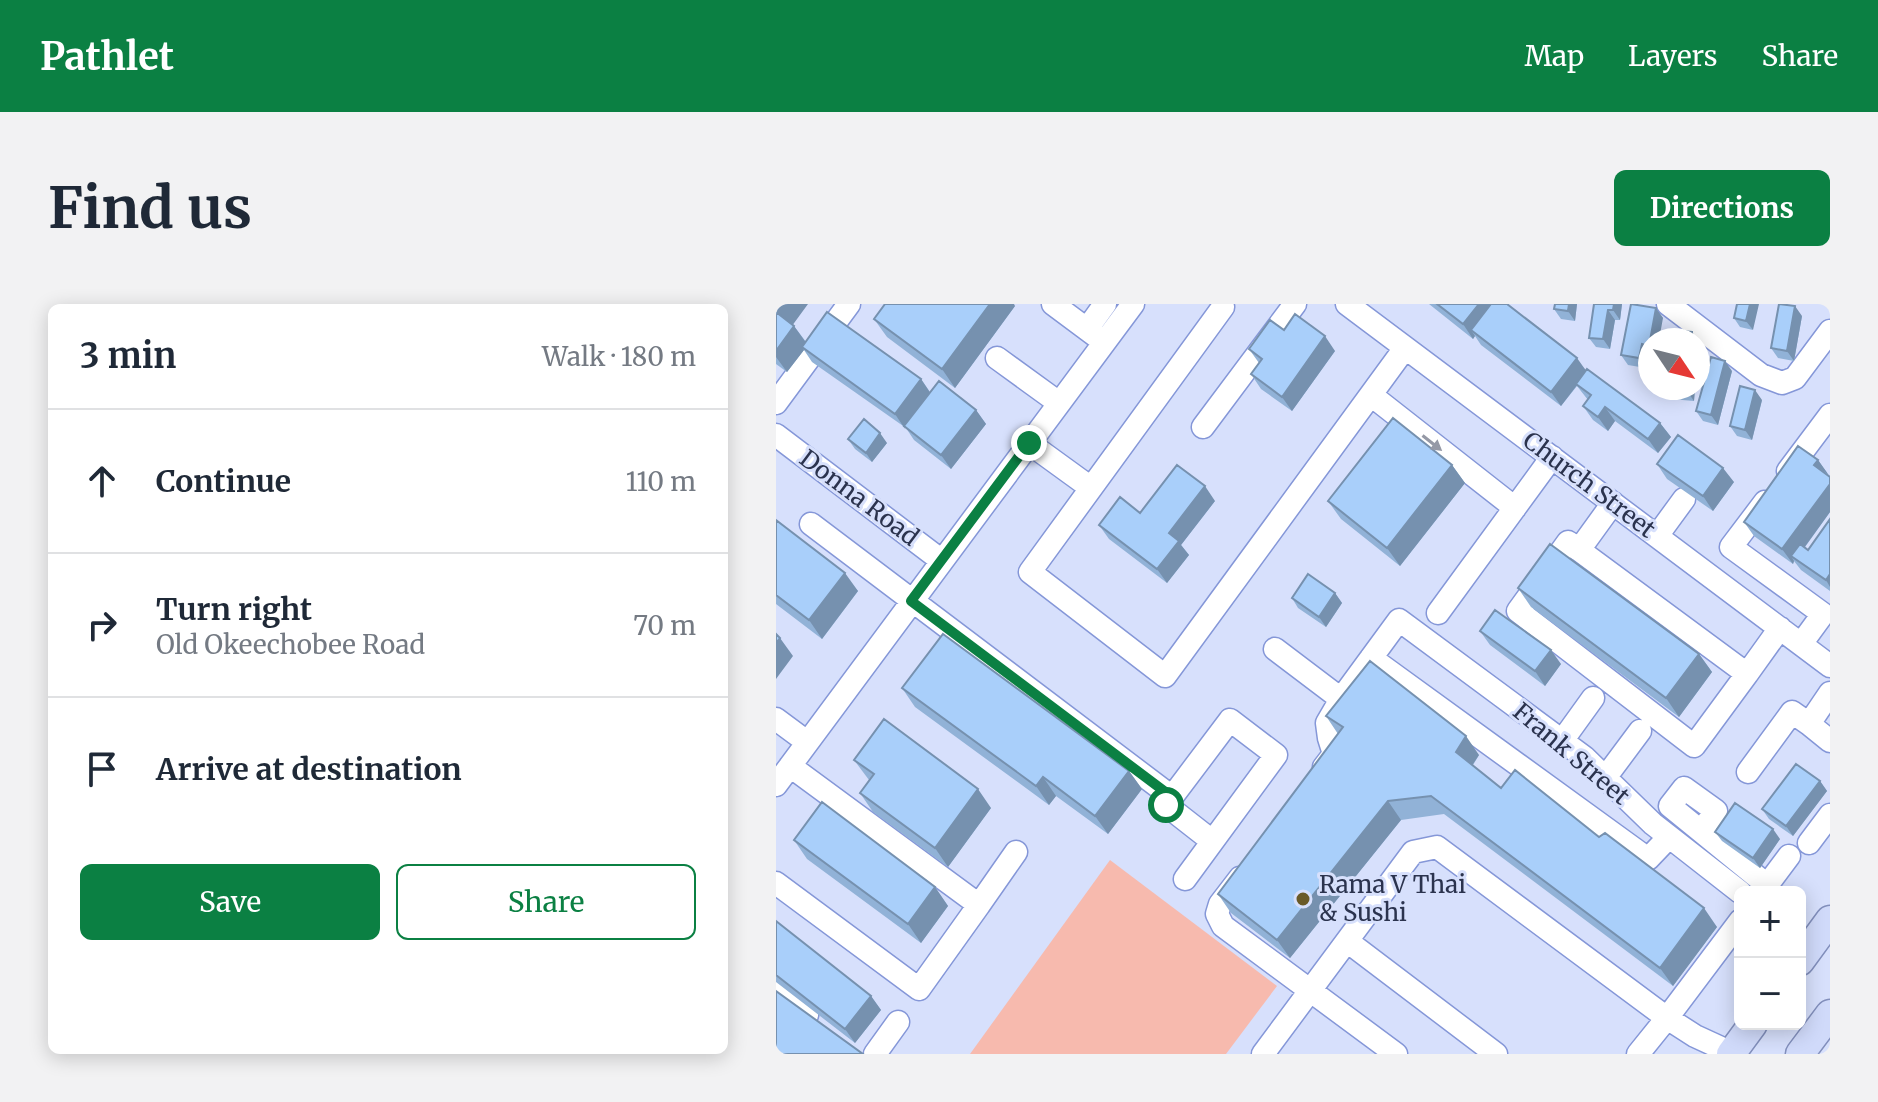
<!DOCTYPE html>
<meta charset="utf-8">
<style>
:root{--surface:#fff;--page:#f2f2f3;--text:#1f2937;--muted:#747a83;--line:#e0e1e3;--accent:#0b8043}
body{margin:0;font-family:Merriweather,serif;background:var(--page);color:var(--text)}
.controls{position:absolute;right:24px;bottom:24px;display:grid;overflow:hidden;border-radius:12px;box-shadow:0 4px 20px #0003}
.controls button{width:72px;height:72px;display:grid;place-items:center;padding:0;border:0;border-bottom:2px solid var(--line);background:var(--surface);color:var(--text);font:40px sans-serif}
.compass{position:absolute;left:862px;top:24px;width:72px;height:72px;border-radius:50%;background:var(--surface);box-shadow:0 4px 20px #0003;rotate:125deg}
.stop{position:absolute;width:24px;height:24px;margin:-18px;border:6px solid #0b8043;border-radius:50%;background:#fff}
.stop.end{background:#0b8043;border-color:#fff;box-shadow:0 2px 8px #0008}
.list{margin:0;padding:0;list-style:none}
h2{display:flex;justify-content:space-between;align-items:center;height:104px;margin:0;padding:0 32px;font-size:34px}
h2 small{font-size:26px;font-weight:400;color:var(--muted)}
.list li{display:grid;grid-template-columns:52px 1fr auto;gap:24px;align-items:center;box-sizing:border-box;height:144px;padding:0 32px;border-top:2px solid var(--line)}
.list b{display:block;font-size:30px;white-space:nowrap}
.list p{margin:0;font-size:26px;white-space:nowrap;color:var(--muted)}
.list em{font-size:26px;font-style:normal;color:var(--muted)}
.actions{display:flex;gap:16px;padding:24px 32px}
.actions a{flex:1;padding:18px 0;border:2px solid var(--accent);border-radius:12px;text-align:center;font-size:28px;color:var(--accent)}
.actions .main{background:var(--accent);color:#fff}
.icon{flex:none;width:44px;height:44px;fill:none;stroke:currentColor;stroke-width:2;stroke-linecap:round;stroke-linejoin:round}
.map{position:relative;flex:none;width:1054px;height:750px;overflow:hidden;border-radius:12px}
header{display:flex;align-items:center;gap:48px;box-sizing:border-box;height:112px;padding:0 40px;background:var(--accent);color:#fff}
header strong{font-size:38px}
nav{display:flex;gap:44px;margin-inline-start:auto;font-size:28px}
.intro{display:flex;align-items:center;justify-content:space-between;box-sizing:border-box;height:192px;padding:0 48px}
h1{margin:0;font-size:56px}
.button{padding:20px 36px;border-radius:12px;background:var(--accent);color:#fff;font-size:28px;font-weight:700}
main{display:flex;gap:48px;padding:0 48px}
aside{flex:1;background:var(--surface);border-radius:12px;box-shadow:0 4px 20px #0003}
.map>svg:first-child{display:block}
.green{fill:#f7baae}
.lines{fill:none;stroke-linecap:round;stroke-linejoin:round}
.minor-casing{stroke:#8597d8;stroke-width:25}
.major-casing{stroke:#828fbc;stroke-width:31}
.minor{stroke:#fff;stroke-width:22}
.major{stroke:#d0dafa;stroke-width:28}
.wall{fill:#91b2d7}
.shaded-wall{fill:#7691af}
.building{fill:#a9cffa;stroke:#7691af;stroke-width:2}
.oneway{fill:#9599a6}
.route{stroke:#0b8043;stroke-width:10}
.poi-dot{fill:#6a5a28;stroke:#d7e0fc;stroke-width:3}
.labels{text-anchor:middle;stroke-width:6;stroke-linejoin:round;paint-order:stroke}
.street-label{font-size:24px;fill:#2b334e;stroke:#d7e0fc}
.poi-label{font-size:24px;fill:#2b334e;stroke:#d7e0fc;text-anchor:start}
</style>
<header>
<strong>Pathlet</strong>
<nav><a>Map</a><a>Layers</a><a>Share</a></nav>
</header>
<div class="intro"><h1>Find us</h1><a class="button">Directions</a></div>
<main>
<aside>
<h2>3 min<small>Walk · 180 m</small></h2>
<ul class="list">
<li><svg class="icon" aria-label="ahead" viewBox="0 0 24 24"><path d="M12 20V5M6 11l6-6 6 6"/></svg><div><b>Continue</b></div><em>110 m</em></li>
<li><svg class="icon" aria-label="right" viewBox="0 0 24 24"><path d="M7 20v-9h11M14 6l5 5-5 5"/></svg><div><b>Turn right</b><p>Old Okeechobee Road</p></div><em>70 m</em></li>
<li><svg class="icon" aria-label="arrive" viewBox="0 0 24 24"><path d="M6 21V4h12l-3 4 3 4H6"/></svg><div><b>Arrive at destination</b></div></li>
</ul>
<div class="actions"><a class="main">Save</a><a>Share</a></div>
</aside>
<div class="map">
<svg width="1054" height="750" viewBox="0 0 1054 750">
<rect width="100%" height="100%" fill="#d7e0fc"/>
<path class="green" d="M334,556L501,682L450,750H194Z"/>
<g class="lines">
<g class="minor-casing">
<path id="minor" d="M277,0L328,38
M571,0L1054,362
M892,0L985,71L1006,79L1019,74L1054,27
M447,3L254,268L389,372L629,44
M311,25L329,0
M221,54L283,99
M595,91L739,204
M0,99L73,0
M427,123L519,0
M0,131L166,257
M253,139L315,184
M1012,167L1054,111
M989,198L955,243L1047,310L1025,340
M837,199L803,246L971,370L1004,324
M35,220L396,493
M881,232L908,195
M803,246L792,238L742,307L918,442L971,370
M662,309L776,153
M499,345L565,395
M595,354L872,555L893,533
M0,415L31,438
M1033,420L1054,437
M786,437L817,394
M548,463L558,450L553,434L551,419L565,395L623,316L808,453L877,520L964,588
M972,468L1016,408L1033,420L1054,389
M829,474L864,427
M0,481L357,0
M925,527L940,507L908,484L894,502L991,581
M1033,539L1054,511
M464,574L444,600L441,610L447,622L620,750
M409,575L500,451L454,416L390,501L436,537
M0,579L143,685L203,601L14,462
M986,588L1013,552
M203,601L240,548
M571,637L720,750
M0,687L31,711
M99,750L122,718
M487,750L637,548L661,543L891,714L919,732L956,749
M862,750L891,714L964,617"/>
</g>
<g class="major-casing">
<path id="major" d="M1024,657L1054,616
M955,750L977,720
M1024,750L1054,710"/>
</g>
<use href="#minor" class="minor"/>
<use href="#major" class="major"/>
</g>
<path class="wall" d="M0,0L18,22L30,38L145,75L154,88L200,106L210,120L175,165L138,136L130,124L36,58L28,46L11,68L0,60Z
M653,0H731L810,66L884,119L895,133L882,149L839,117L832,127L817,116L807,102L812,96L801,82L785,102L705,41L699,32L697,35Z
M801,0L799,17L785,15L778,5Z
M818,0H846L844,16H839L834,45L820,43L813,34Z
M961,0L977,26L964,23L958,14Z
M239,2L179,84L111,33L98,15Z
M880,4L887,14L874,36V50H873L870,64L852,61L845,51Z
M1026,12L1018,57L1002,54L995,44Z
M508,26L559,47L516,107L485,85L475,70L483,59L473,45Z
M956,67L942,121L927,117L920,107Z
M919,84L918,97L895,95L888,86Z
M986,96L976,136L961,132L954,122Z
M72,135L111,139L96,158L79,145Z
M1042,156L1054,173V208L1029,243L1032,246L1054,215V287L1025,266L1018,257L1017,260L978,232L968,218Z
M881,160L958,178L937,207L891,175Z
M676,161L689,179L624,262L565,215L552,197Z
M439,197L405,241L413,251L391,279L333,235L323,221L364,209Z
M0,216L82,287L46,335L0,300Z
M742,284L923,350L936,368L903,413L755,303Z
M559,289L566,299L550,323L522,304L516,294Z
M704,327L785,360L769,382L714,341Z
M126,384L353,467L366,485L332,530L280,492L273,501L139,403Z
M550,412L703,451L697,461L725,484L823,533L941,623L897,682L668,510L625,516L514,654L455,609L442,590L562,430Z
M78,456L215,504L172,563L97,508L84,489L93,476Z
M1044,477L1051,487L1017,532L993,515L986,505Z
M939,528L1004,535L984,564L946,537Z
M18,536L159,583L172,602L145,639L31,555Z
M0,617L95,692L105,706L79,739L0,678Z"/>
<path class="shaded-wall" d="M5,0H32L13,26L0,8Z
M214,0H238L239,2L179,84L166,65Z
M703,0H723L695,26L699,32L697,35L687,20Z
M793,0H801L799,17L792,7Z
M838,0H846L844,16L837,6Z
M974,0H983L977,26L970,17Z
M1019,2L1026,12L1018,57L1011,47Z
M880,4L887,14L883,36H874Z
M832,6L839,16L834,45L827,35Z
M18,22L31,40L26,43L28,46L11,68L0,53V47Z
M916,28L923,38L922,52V36H916Z
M549,32L559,47L516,107L506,93Z
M866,40L873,50L870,64L863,54Z
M801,54L811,68L785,102L775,88Z
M949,57L956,67L942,121L935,111Z
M145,75L155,90L128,122L129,125L119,110Z
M911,84H919L918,97L911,87Z
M979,86L986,96L976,136L969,126Z
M829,103L839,117L832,127L822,113Z
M200,106L210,120L175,165L165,151Z
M884,119L895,133L882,149L872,135Z
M104,129L111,139L96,158L90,149Z
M1042,156L1052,170L1038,161Z
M676,161L689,179L624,262L611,244Z
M947,164L958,178L937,207L927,192Z
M1054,180V208L1020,255L1015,252L1018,257L1017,260L1006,245Z
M429,182L439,197L405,241L413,251L391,279L381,265L393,229Z
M69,269L82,287L46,335L33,316Z
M1054,270V283L1050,276Z
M559,289L566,299L550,323L543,313Z
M4,334L17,352L0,375V339Z
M775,346L785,360L769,382L759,367Z
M923,350L936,368L903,413L890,394Z
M690,432L703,451L693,466L680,448Z
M353,467L366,485L332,530L319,512Z
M267,473L280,492L273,501L260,482Z
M1044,477L1051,487L1017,532L1010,522Z
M202,485L215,504L172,563L159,544Z
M612,497L625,516L514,654L501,636Z
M997,525L1004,535L984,564L977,554Z
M159,583L172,602L145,639L132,620Z
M928,604L941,623L897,682L884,664Z
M95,692L105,706L79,739L69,725Z"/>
<path class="building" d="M109,0H214L166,65L98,15Z
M661,0H703L687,20Z
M715,0H731L801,54L775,88L695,26Z
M779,0H793L792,7L778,5Z
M818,0H838L837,6H832L827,35L813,34Z
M855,0L880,4L873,42L866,40L863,54L845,51Z
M961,0H974L970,17L958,14Z
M1003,0L1019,2L1011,47L995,44Z
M0,8L18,22L0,47Z
M51,8L145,75L119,110L26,43Z
M519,10L549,32L506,93L475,70L486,55L473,45L494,16L508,26Z
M894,26L916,28V36H893Z
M935,53L949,57L935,111L920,107Z
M811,65L884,119L872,135L829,103L822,113L807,102L815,91L800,80Z
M163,77L200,106L165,151L128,122Z
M964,82L979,86L969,126L954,122Z
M888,84H911V87L888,86Z
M617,114L676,161L611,244L552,197Z
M88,115L104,129L90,149L72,135Z
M902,131L947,164L927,192L881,160Z
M1022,142L1042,156L1038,161L1054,173V180L1006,245L968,218Z
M401,161L429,182L393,229L403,237L381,265L323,221L344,193L364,209Z
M1054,215V270L1050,276L1015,252L1024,240L1032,246Z
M0,216L69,269L33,316L0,291Z
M774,240L923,350L890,394L742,284Z
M532,270L559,289L543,313L516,294Z
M719,306L775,346L759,367L704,327Z
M0,330L4,334L0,339Z
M167,330L353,467L319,512L267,473L260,482L126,384Z
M594,357L690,432L680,448L725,484L739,466L823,533L829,529L928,604L884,664L655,492L612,497L501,636L442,590L567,423L550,412Z
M108,415L202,485L159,544L84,489L98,470L78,456Z
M1020,460L1044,477L1010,522L986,505Z
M46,498L159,583L132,620L18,536Z
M959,499L997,525L977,554L939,528Z
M0,617L95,692L69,725L0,671Z
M0,687L87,750H6L0,746Z"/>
<defs><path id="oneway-solid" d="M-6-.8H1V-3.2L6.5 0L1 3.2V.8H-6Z" transform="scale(2)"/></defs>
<use class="oneway" href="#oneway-solid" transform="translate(656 139) rotate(38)"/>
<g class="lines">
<path class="route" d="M253,139L135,297L396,493L390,501"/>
</g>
<circle class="poi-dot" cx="527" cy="595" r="8"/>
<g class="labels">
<g class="street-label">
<text transform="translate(813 181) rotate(37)" y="8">Church Street</text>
<text transform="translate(83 194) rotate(37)" y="8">Donna Road</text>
<text transform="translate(795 450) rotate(40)" y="8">Frank Street</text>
</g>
<g class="poi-label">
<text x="543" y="589">Rama V Thai<tspan x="543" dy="28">&amp; Sushi</tspan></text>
</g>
</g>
</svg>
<div class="controls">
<button>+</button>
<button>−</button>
</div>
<svg class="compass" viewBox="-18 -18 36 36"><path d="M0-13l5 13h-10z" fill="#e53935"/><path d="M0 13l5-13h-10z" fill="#747a83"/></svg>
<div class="stop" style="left:390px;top:501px"></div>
<div class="stop end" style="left:253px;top:139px"></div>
</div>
</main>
